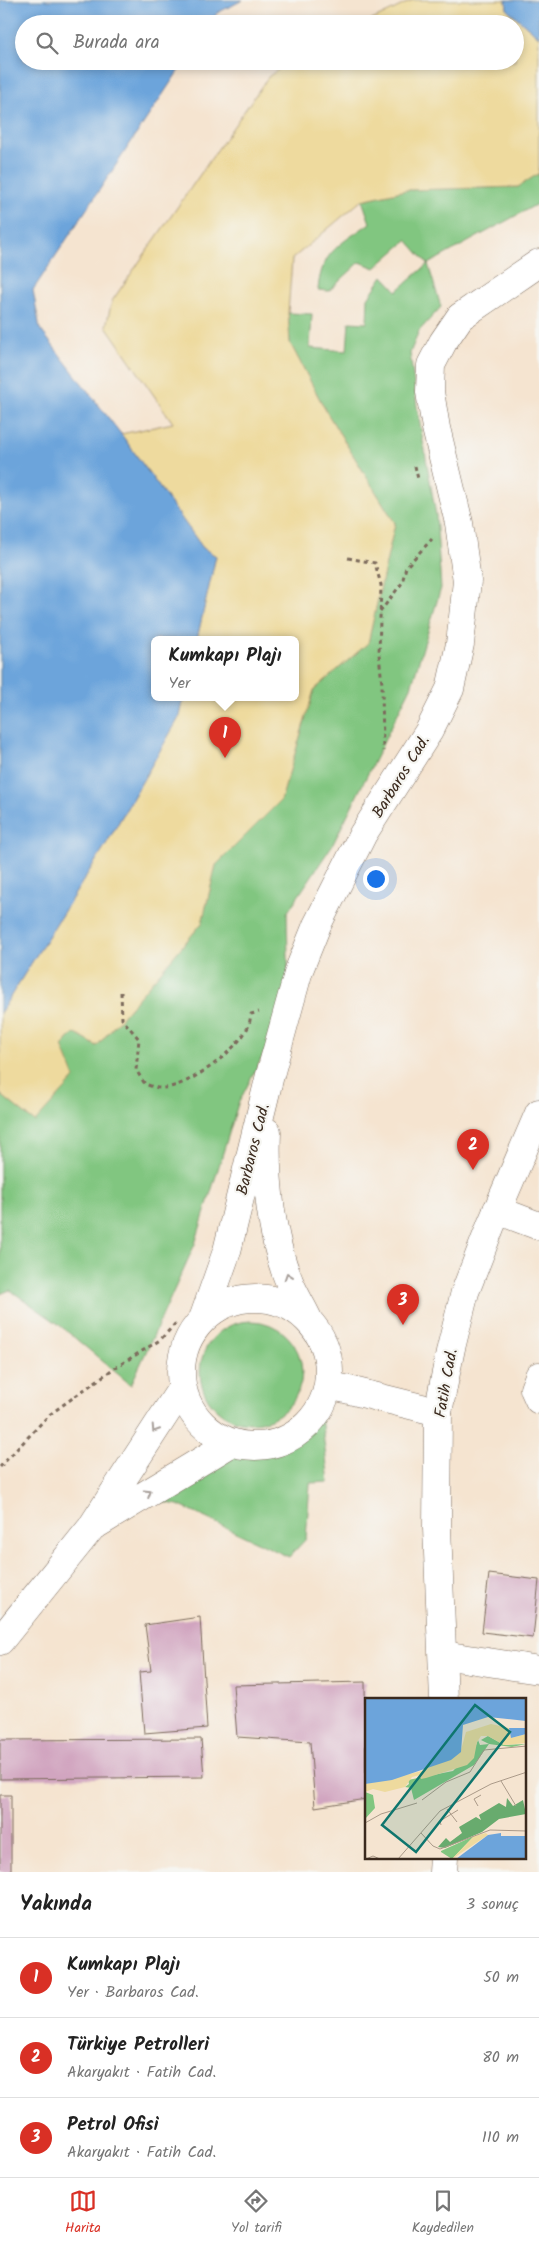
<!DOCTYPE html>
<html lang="tr">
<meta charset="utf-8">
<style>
:root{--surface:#fff;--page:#f2f2f2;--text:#222;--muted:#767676;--line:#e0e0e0;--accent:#d93025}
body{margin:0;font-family:Kalam,sans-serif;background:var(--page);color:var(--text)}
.you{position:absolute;left:375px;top:878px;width:18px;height:18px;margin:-12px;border:4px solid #fff;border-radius:50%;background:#1a73e8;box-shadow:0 0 0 8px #1a73e833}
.badge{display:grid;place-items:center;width:32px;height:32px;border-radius:50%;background:var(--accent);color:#fff;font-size:16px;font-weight:700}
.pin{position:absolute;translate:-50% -41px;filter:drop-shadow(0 1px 2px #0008)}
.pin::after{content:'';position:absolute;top:26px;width:18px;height:15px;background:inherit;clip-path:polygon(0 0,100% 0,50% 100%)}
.popup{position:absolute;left:151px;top:636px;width:148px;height:65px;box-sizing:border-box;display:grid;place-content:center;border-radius:8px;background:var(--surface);filter:drop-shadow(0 1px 4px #0005);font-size:16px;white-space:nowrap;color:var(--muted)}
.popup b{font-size:19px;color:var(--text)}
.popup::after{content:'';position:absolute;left:50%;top:100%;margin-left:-10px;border:10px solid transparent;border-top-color:var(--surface)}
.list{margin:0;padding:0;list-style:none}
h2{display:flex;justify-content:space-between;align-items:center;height:65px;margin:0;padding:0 20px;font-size:21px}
h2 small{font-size:16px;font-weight:400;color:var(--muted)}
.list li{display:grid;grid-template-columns:32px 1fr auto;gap:15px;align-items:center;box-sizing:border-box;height:80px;padding:0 20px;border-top:1px solid var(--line)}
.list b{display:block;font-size:19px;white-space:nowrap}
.list p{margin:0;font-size:16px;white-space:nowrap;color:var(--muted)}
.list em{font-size:16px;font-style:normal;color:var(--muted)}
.icon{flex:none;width:28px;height:28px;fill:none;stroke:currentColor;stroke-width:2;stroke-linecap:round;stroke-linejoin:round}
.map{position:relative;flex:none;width:539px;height:1872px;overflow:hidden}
.search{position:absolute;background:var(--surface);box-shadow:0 2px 8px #0003;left:15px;right:15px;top:15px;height:55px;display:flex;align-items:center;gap:12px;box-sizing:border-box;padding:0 18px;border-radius:28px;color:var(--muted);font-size:19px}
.sheet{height:305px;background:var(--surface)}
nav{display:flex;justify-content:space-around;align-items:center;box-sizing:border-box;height:70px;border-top:1px solid var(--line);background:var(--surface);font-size:14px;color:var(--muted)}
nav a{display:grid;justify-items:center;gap:2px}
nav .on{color:var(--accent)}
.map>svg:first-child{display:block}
.green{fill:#81c680;stroke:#5e784f}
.sand{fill:#eeda9e;stroke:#94825e}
.water{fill:#6ca4db;stroke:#54677c}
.building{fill:#d1a5c0}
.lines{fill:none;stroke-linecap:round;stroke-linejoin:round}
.minor-casing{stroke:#7c6b5c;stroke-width:29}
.major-casing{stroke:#7c6b5c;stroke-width:29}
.highway-casing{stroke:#7c6b5c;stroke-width:29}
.path{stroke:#7c6b5c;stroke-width:3;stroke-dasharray:4 4;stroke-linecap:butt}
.minor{stroke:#fff;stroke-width:28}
.major{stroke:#fff;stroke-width:28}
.highway{stroke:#fff;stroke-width:28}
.oneway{stroke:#a79f9a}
.labels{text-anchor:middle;stroke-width:4.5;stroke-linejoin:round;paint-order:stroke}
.street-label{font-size:16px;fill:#3b2a1e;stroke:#f6f6f2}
.inset-road{fill:none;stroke:#ab9a89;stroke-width:1}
.view{fill:#0f766e;fill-opacity:0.15;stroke:#0f766e;stroke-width:2.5}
.inset-edge{fill:none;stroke:#3b2a1e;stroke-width:2.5}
</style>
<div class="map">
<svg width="539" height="1872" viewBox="0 0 539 1872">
<rect width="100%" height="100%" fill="#f6f6f2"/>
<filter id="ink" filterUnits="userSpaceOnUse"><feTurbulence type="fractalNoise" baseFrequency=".02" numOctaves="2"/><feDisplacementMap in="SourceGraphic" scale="10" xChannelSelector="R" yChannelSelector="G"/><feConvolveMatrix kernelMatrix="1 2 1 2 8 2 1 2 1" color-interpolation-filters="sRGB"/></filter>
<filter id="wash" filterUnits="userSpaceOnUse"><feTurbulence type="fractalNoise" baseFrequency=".0096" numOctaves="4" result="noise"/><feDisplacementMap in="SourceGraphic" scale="20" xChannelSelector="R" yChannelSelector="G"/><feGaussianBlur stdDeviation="1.12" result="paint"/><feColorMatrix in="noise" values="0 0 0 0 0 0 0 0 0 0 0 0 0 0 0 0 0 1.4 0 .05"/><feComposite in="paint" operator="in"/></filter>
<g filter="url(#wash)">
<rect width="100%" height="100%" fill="#f5e4d0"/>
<path class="green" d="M539,173V203L428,264L441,307L419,331L410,353L417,407L436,515L441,588L411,687L333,844L287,913L289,1005L238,1104L195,1244L131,1385L57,1323L10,1290L0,1294V1094L35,1122L62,1046L74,1033L97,1046L202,923L216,865L281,800L314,690L368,643L395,523L327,413L290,343L288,313L312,314L310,348L347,351L349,322L367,323L368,298L383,276L397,291L428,264L407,240L375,268L360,262L329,291L318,290C321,251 341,244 370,223L362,200L406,190L518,187Z
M200 1372a51 51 0 1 1 102 0a51 51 0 1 1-102 0Z
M320,1409L329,1482L310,1483L306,1539L289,1557L178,1505L141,1498L231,1443L256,1447L281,1442L303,1429Z"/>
<path class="sand" d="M413,0H506L507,9L539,37V173L518,187L406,190L362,200L292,259L288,313L290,343L327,413L395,523L368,643L314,690L281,800L216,865L202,923L97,1046L74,1033L62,1046L75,1078L35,1122L0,1094V1013L105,846L180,716L184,697H295V639H197L216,556L203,548L121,434L173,423L106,326L112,301L268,77L290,61H515V24H364Z"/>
<path class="water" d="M0,0H243L217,13L210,24H24V61H185L33,290L40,329L121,434L203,548L216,556L197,639H155V697H184L180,716L105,846L0,1013Z
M506,0H539V37L507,9Z"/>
<g id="blocks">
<path class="building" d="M489,1574L539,1580L533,1638L482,1632Z
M200,1617L207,1728L144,1733L139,1672L151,1671L145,1625Z
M365,1682L366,1799L315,1807L310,1742L237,1737L233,1685Z
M201,1739L204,1777L0,1779V1740Z
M0,1795H11V1872H0Z"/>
</g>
</g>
<g filter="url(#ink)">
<use href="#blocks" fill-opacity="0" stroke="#7c6b5c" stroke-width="1"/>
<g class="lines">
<g class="minor-casing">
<path id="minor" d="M497,1210L539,1226
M539,1376L534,1389L539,1400
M97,1524L231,1443
M0,1641L91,1528L182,1388"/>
</g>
<g class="major-casing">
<path id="major" d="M267,1132C265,1177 271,1238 289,1281C294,1294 302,1306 308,1319
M181 1372a74 74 0 1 1 148 0a74 74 0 1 1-148 0Z
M203,1319L227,1251L270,1075L299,970L317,925L363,834L429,731L450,689L460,644L467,581L459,523L436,428L430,392L431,365L443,342L460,317L539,263
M329,1385L438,1412
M443,1655L539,1670"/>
</g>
<g class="highway-casing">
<path id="highway" d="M444,1700L437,1528L438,1412L451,1348L465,1292L491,1225L539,1113
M443,1872L444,1858"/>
</g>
<path class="path" d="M415,466L418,479
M348,558L375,563L381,585L379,654L382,684L383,751
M380,612L402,583L406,567L432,539
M121,992L122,1019L139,1039L136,1070L145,1084C151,1086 158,1089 164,1088C190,1086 235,1052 247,1029C250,1025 250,1018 251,1014L259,1012
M0,1467L49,1415L113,1369L160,1340L176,1323"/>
<use href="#minor" class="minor"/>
<use href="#major" class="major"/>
<use href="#highway" class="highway"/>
</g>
<defs><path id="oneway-chevron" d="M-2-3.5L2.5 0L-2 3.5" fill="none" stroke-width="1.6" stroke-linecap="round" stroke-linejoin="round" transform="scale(1.25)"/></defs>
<g class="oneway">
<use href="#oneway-chevron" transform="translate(288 1276) rotate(-109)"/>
<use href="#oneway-chevron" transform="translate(155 1429) rotate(123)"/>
<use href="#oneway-chevron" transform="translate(148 1493) rotate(-32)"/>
</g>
</g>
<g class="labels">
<g class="street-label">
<text transform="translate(400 776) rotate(-58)" y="6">Barbaros Cad.</text>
<text transform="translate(252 1149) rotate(-76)" y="6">Barbaros Cad.</text>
<text transform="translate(445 1383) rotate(-80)" y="6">Fatih Cad.</text>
</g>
</g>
<g transform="translate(365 1698)">
<rect width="161" height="161" fill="#f5e4d0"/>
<path d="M123,38L139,47L161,46L147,49L124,46L109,67L49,102L46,90L40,89L44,86L43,82L88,73L110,50L113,42L115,47L124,46L116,42ZM0,94L8,97L10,110L0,121ZM109,138L87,161L76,154V153Z" fill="#81c680"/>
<path d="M142,100L148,108L158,102L161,116L134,121L117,134L80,150L73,149L81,140L85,144L97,135L94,129L111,119L116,122L114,117L134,105L141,109Z" fill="#68ab6e"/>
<path d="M126,26L144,30L146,40L161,36V45L139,47L123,38H116L112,44L109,60L102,67L61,80L56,81L55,77L47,79L40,89L20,94L8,91L0,94V86L57,73L96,52L101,34ZM121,135L123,137L87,161L109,138Z" fill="#eeda9e"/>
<path d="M0,0H161V23L123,19L98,27L96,54L86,62L27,82L0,86ZM144,30H161V36L146,40ZM136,135V138H161V161H91L123,137Z" fill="#6ca4db"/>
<path class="inset-road" d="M136,83L151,108M57,102L81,84L105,74L119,52L162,48M113,108L109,101L116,97M82,111L92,124M0,125L16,116L52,105M76,127L75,123L93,112M56,135L68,148L75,151L125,132L162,133M1,161L8,158L15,161M33,161L75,113L126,86L162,74"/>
<path class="view" d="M110,7L145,34L51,154L17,127Z"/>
<rect width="161" height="161" class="inset-edge"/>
</g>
</svg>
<div class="you"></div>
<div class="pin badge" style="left:225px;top:758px">1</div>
<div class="popup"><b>Kumkapı Plajı</b>Yer</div>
<div class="pin badge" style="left:473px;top:1170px">2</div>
<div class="pin badge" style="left:403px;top:1325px">3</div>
<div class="search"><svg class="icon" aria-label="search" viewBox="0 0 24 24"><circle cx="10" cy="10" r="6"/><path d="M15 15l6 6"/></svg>Burada ara</div>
</div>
<section class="sheet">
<h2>Yakında<small>3 sonuç</small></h2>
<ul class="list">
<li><span class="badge">1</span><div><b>Kumkapı Plajı</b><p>Yer · Barbaros Cad.</p></div><em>50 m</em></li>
<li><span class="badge">2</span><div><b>Türkiye Petrolleri</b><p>Akaryakıt · Fatih Cad.</p></div><em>80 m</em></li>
<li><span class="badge">3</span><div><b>Petrol Ofisi</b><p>Akaryakıt · Fatih Cad.</p></div><em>110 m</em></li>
</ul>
</section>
<nav>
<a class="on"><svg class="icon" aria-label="map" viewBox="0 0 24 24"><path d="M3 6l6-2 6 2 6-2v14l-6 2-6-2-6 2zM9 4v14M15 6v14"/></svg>Harita</a>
<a><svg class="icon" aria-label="directions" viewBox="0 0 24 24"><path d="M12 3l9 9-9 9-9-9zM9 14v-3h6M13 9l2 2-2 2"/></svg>Yol tarifi</a>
<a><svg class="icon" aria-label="saved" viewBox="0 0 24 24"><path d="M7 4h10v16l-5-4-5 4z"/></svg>Kaydedilen</a>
</nav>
